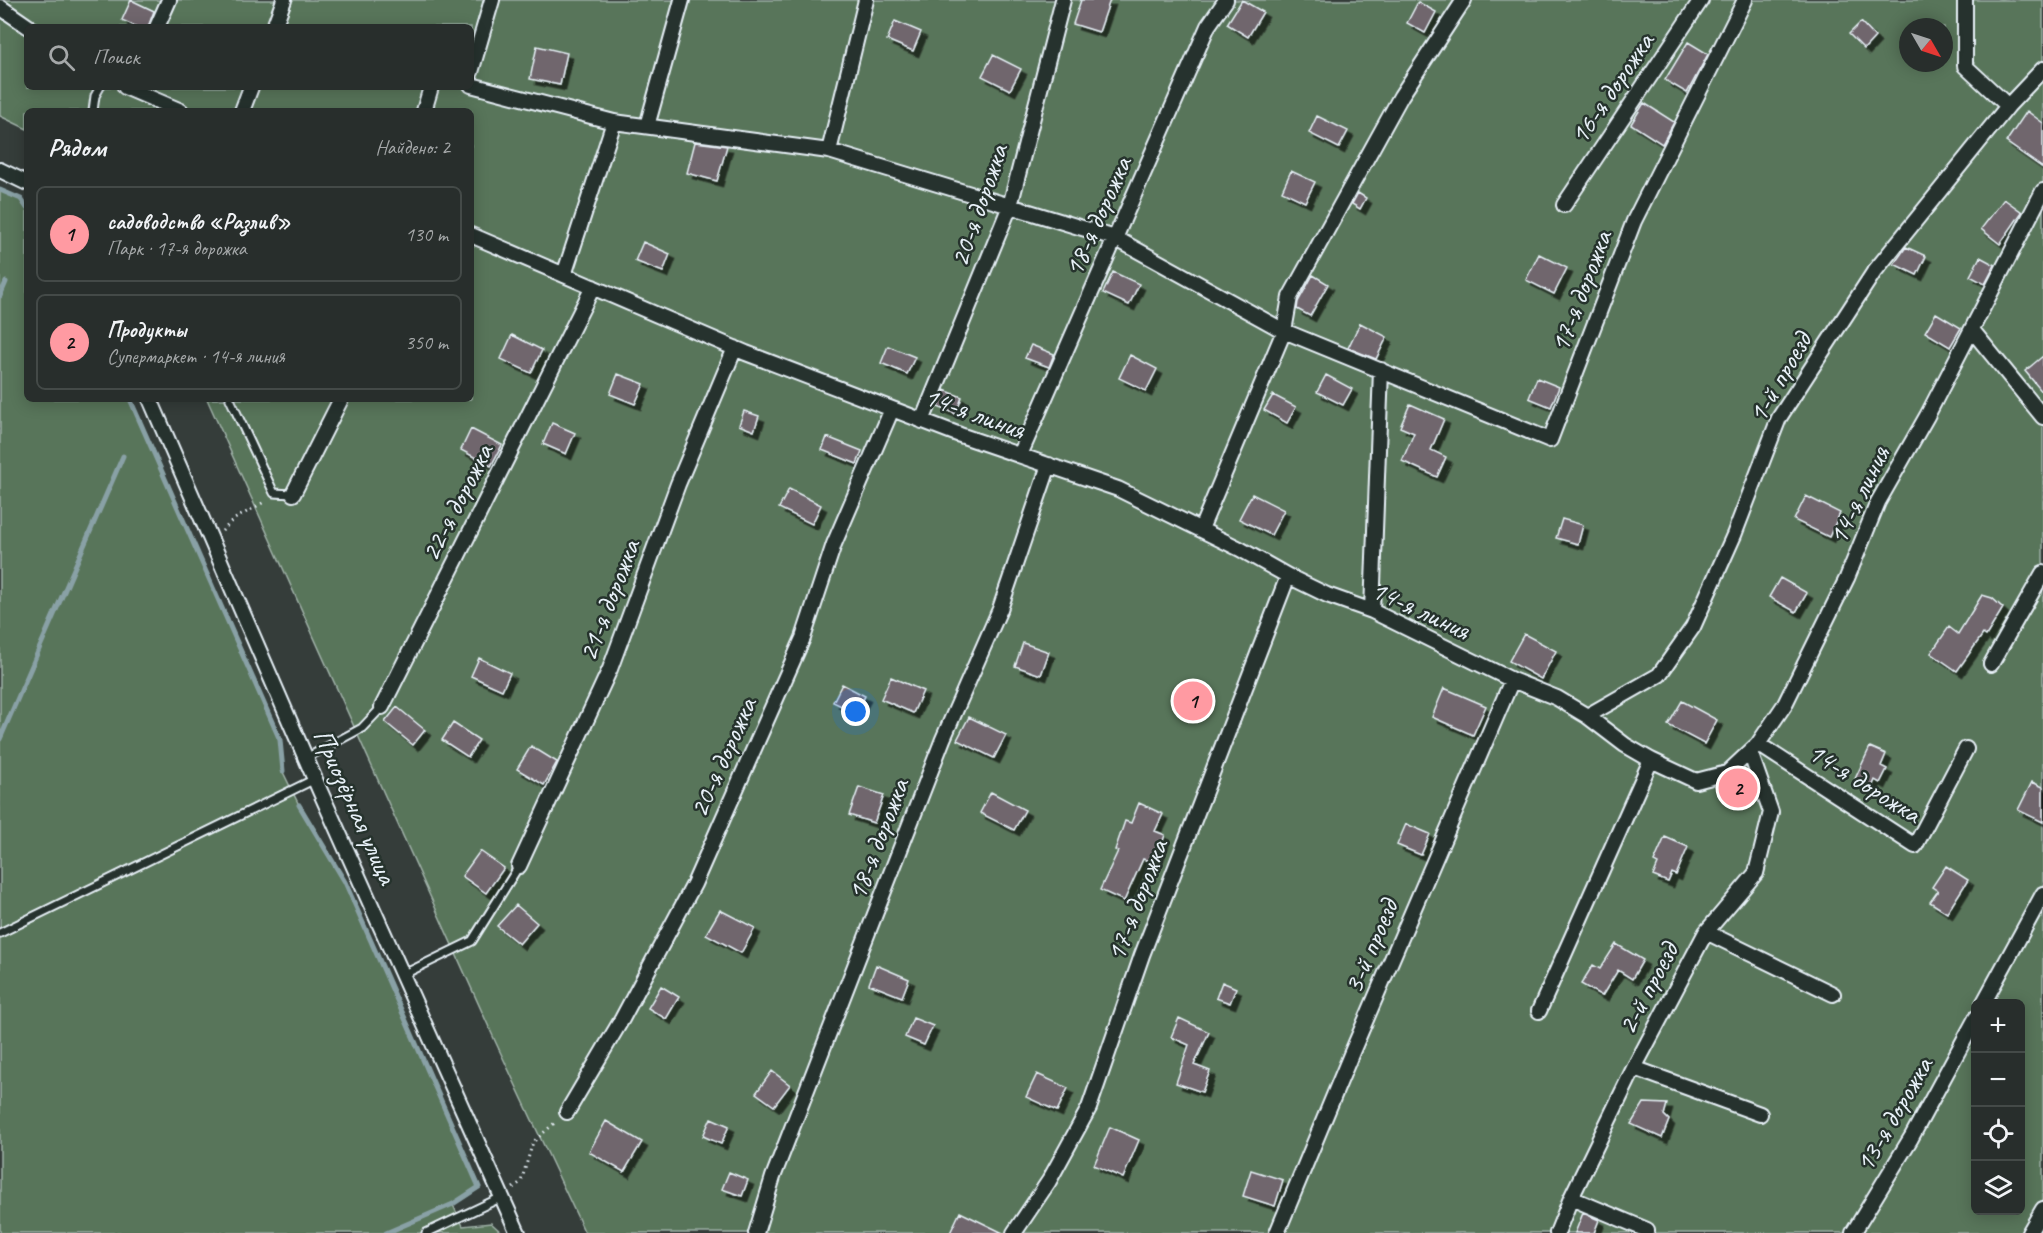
<!DOCTYPE html>
<html lang="ru">
<meta charset="utf-8">
<style>
:root{--surface:#282e2c;--page:#343a38;--text:#f1f3f6;--muted:#a5a8a9;--line:#444a48;--accent:#ff9aa2}
body{margin:0;font-family:Caveat,sans-serif;background:var(--page);color:var(--text)}
.controls{position:absolute;right:18px;bottom:18px;display:grid;overflow:hidden;border-radius:9px;box-shadow:0 3px 15px #0003}
.controls button{width:54px;height:54px;display:grid;place-items:center;padding:0;border:0;border-bottom:2px solid var(--line);background:var(--surface);color:var(--text);font:30px sans-serif}
.compass{position:absolute;left:1899px;top:18px;width:54px;height:54px;border-radius:50%;background:var(--surface);box-shadow:0 3px 15px #0003;rotate:129deg}
.you{position:absolute;left:856px;top:712px;width:21px;height:21px;margin:-15px;border:4px solid #fff;border-radius:50%;background:#1a73e8;box-shadow:0 0 0 9px #1a73e833}
.badge{display:grid;place-items:center;width:39px;height:39px;border-radius:50%;background:var(--accent);color:#111;font-size:20px;font-weight:700}
.pin{position:absolute;translate:-50% -50%;border:3px solid #fff;box-shadow:0 2px 6px #0006}
.list{margin:0;padding:0;list-style:none}
h2{display:flex;justify-content:space-between;align-items:center;height:78px;margin:0;padding:0 24px;font-size:26px}
h2 small{font-size:20px;font-weight:400;color:var(--muted)}
.list li{display:grid;grid-template-columns:39px 1fr auto;gap:18px;align-items:center;box-sizing:border-box;height:96px;margin:0 12px 12px;padding:0 12px;border:2px solid var(--line);border-radius:9px}
.list b{display:block;font-size:22px;white-space:nowrap}
.list p{margin:0;font-size:20px;white-space:nowrap;color:var(--muted)}
.list em{font-size:20px;font-style:normal;color:var(--muted)}
.icon{flex:none;width:33px;height:33px;fill:none;stroke:currentColor;stroke-width:2;stroke-linecap:round;stroke-linejoin:round}
.map{position:relative;flex:none;width:2043px;height:1233px;overflow:hidden}
.search{position:absolute;background:var(--surface);box-shadow:0 3px 15px #0003;left:24px;top:24px;width:450px;height:66px;display:flex;align-items:center;gap:15px;box-sizing:border-box;padding:0 21px;border-radius:9px;color:var(--muted);font-size:22px}
.panel{position:absolute;background:var(--surface);box-shadow:0 3px 15px #0003;left:24px;top:108px;width:450px;height:294px;border-radius:9px}
.map>svg:first-child{display:block}
.green{fill:#59745a;stroke:#a0b2a9;stroke-width:1.5;fill-rule:evenodd}
.lines{fill:none;stroke-linecap:round;stroke-linejoin:round}
.stream{stroke:#89a1a6;stroke-width:5}
.building{fill:#6f666d;stroke:#e8f1f8;stroke-width:1.5;filter:url(#shadow)}
.service-casing{stroke:#e8f1f8;stroke-width:11}
.minor-casing{stroke:#e8f1f8;stroke-width:18}
.path{stroke:#e8f1f8;stroke-width:3;stroke-dasharray:1.5 4.5;stroke-linecap:butt}
.service{stroke:#26332d;stroke-width:7}
.minor{stroke:#26332d;stroke-width:14}
.labels{text-anchor:middle;stroke-width:5;stroke-linejoin:round;paint-order:stroke}
.street-label{font-size:28px;fill:#e8f1f8;stroke:#26332d}
</style>
<div class="map">
<svg width="2043" height="1233" viewBox="0 0 2043 1233">
<defs>
<filter id="shadow"><feDropShadow dx="5.5" dy="5.5" stdDeviation="0" flood-color="#0009"/></filter>
</defs>
<rect width="100%" height="100%" fill="#353d3a"/>
<filter id="ink" filterUnits="userSpaceOnUse"><feTurbulence type="fractalNoise" baseFrequency=".0167" numOctaves="2"/><feDisplacementMap in="SourceGraphic" scale="12" xChannelSelector="R" yChannelSelector="G"/><feConvolveMatrix kernelMatrix="1 2 1 2 8 2 1 2 1" color-interpolation-filters="sRGB"/></filter>
<g filter="url(#ink)">
<path class="green" d="M0,0H2043V1233H585L496,1043L207,399H471V111H27V129L0,116ZM27,27H471V87H27ZM1908,27H1944V63H1908ZM1976,1004H2020V1210H1976Z
M0,190L21,199L27,208V399H130L280,740L283,772L299,805L345,882L479,1187L453,1205L463,1226L491,1223L502,1233H0Z"/>
<g class="lines">
<path class="stream" d="M0,190L21,199L27,208
M0,296L6,282
M130,399L280,740L283,771
M0,739L123,456
M299,805L345,882L479,1187L453,1204L386,1233"/>
</g>
<path class="building" d="M131,0L154,11L148,27H137L122,20Z
M1081,0H1110L1099,32L1073,24Z
M1242,0L1263,12L1248,37L1227,24Z
M1418,2L1436,12L1425,33L1407,23Z
M895,21L921,32L913,51L887,40Z
M1861,22L1875,37L1864,49L1849,34Z
M1688,42L1708,54L1687,93L1665,80Z
M537,46L567,53L560,85L530,79Z
M993,55L1021,69L1010,90L982,76Z
M1644,103L1674,122L1662,144L1631,124Z
M2027,111L2043,123V168L2006,142Z
M1317,116L1348,131L1339,148L1309,133Z
M695,142L727,146L717,181L687,173Z
M1291,171L1315,182L1305,202L1282,191Z
M1358,193L1366,198L1360,209L1352,204Z
M2004,199L2022,212L2000,244L1981,229Z
M643,242L670,254L663,272L635,261Z
M1906,247L1926,256L1917,275L1894,264Z
M1539,254L1567,268L1554,294L1526,280Z
M1980,257L1995,265L1985,284L1970,276Z
M1113,272L1139,284L1129,305L1103,293Z
M1313,275L1328,284L1310,316L1297,309L1298,302Z
M1936,313L1961,328L1950,347L1925,332Z
M1360,323L1387,337L1376,359L1348,348Z
M512,335L542,350L531,373L501,359Z
M1031,345L1054,354L1049,367L1025,358Z
M888,346L915,357L907,374L881,363Z
M1130,355L1157,369L1146,391L1119,378Z
M2043,356V393L2025,371Z
M618,374L644,384L635,404L610,394Z
M1326,375L1352,389L1343,405L1317,392Z
M1537,378L1559,387L1551,407L1529,398Z
M944,390L962,397L956,414L938,407Z
M1273,395L1296,407L1287,423L1264,410Z
M1410,404L1444,419L1431,450L1446,457L1437,477L1402,461L1414,433L1400,427Z
M744,411L759,416L754,431L739,425Z
M552,423L575,433L566,454L543,444Z
M471,429L502,445L491,466L461,450Z
M827,437L862,451L857,464L822,450Z
M789,489L821,505L812,524L779,508Z
M1252,494L1284,510L1271,535L1239,519Z
M1806,496L1840,513L1829,537L1794,520Z
M1562,519L1583,525L1578,544L1556,538Z
M1780,578L1807,593L1796,612L1769,597Z
M1982,595L1992,598L2003,608L1986,636L1983,634L1957,671L1931,653L1949,627L1958,634Z
M1524,634L1556,651L1541,679L1509,661Z
M1023,643L1049,652L1041,675L1015,666Z
M479,658L510,673L502,690L471,676Z
M891,677L923,691L913,713L881,699Z
M842,684L865,696L856,713L833,702Z
M1444,688L1486,706L1473,735L1432,717Z
M1682,701L1717,720L1704,744L1668,725Z
M397,707L425,730L413,745L385,722Z
M969,717L1006,735L994,758L957,740Z
M453,723L479,740L468,757L442,740Z
M531,746L557,762L544,785L517,769Z
M1870,747L1886,754L1881,766L1887,769L1880,783L1875,780L1872,787L1855,779Z
M1737,776L1750,780L1743,801L1727,795L1732,780Z
M2032,782L2043,787V822L2018,810Z
M859,787L884,795L874,823L849,815Z
M991,792L1025,810L1014,830L980,813Z
M1139,803L1163,814L1155,831L1165,835L1155,863L1143,859L1124,901L1100,890L1118,851L1115,850L1125,821L1131,823Z
M1406,824L1430,834L1421,855L1397,845Z
M1665,837L1688,847L1676,875L1672,873L1668,882L1653,876L1658,864L1654,862Z
M480,851L504,868L486,893L462,876Z
M1946,866L1968,880L1947,913L1930,902L1938,891L1932,887Z
M516,905L537,923L519,944L497,926Z
M720,910L755,928L741,953L706,934Z
M1616,944L1643,960L1632,979L1618,970L1602,996L1581,984L1593,965L1600,969Z
M876,965L909,979L902,997L869,984Z
M1222,982L1236,988L1230,1003L1216,998Z
M661,986L679,997L666,1019L648,1008Z
M913,1018L933,1026L924,1045L905,1037Z
M1179,1018L1209,1032L1194,1065L1210,1071L1202,1092L1176,1083L1189,1045L1171,1037Z
M772,1071L790,1085L774,1106L756,1093Z
M1037,1074L1068,1088L1057,1111L1026,1097Z
M1644,1103L1667,1104L1664,1115L1669,1120L1662,1138L1631,1124Z
M711,1118L729,1126L721,1144L703,1136Z
M606,1121L642,1142L624,1172L589,1152Z
M1110,1127L1139,1140L1123,1178L1094,1165Z
M1251,1170L1283,1180L1275,1206L1243,1196Z
M729,1172L748,1180L742,1196L722,1189Z
M960,1212L1003,1233H950Z
M1583,1213L1599,1220L1594,1233H1575Z"/>
<g class="lines">
<g class="service-casing">
<path id="service" d="M93,111L95,96L100,87
M230,399L274,493L293,494
M306,758L362,728L382,707
M0,933L315,779
M402,975L472,941L519,866
M426,1233L502,1197"/>
</g>
<g class="minor-casing">
<path id="minor" d="M1965,0V66L2008,106
M0,7L29,27
M157,27L169,0
M274,27L284,0
M471,72L492,0
M471,85L614,122L829,151L1115,238L1284,331L1550,440L1634,221L1745,0
M125,87L181,111
M242,111L251,87
M424,111L431,87
M647,126L682,0
M829,151L866,0
M0,170L27,183
M1564,205L1701,0
M471,235L746,353L960,435L1118,489L1240,549L1288,576L1327,595L1372,611L1512,680L1557,698L1587,716L1625,745L1651,760L1696,781L1727,773L1758,744L1785,704L1847,578L1878,502L1927,416L2043,191
M564,275L614,122
M1972,330L2043,417
M150,399L320,791L518,1233
M922,421L1010,206L1063,0
M1020,455L1208,26L1226,0
M293,494L341,399
M1201,529L1284,331L1290,297L1401,96L1464,0
M1372,611L1381,370
M1991,664L2043,573
M382,707L593,287
M1587,716L1659,675L1693,627L1734,535L1779,418L1874,272L2008,106L2043,69
M1758,744L1915,846L1966,749
M519,866L610,669L678,484L735,348
M1706,932L1833,994
M1983,1004L2043,894
M1539,1011L1651,760
M1634,1068L1760,1114
M567,1112L622,1019L694,884L803,638L834,544L892,409
M1571,1198L1647,1230
M756,1233L773,1177L943,739L1000,609L1049,465
M1014,1233L1049,1181L1089,1108L1142,955L1288,576
M1277,1233L1352,1052L1512,680
M1557,1233L1571,1198L1634,1068L1706,932L1756,873L1771,812L1750,752
M1853,1233L1911,1138L1976,1018
M2029,1233L2043,1209"/>
</g>
<path class="path" d="M222,531L233,520L266,501
M513,1188L521,1182L533,1142L557,1121"/>
<use href="#service" class="service"/>
<use href="#minor" class="minor"/>
</g>
</g>
<g class="labels">
<g class="street-label">
<text transform="translate(1611 88) rotate(-56)" y="10">16-я дорожка</text>
<text transform="translate(978 205) rotate(-71)" y="10">20-я дорожка</text>
<text transform="translate(1097 216) rotate(-66)" y="10">18-я дорожка</text>
<text transform="translate(1580 291) rotate(-69)" y="10">17-я дорожка</text>
<text transform="translate(1779 377) rotate(-60)" y="10">1-й проезд</text>
<text transform="translate(975 412) rotate(20)" y="10">14-я линия</text>
<text transform="translate(1858 495) rotate(-64)" y="10">14-я линия</text>
<text transform="translate(456 502) rotate(-63)" y="10">22-я дорожка</text>
<text transform="translate(608 600) rotate(-69)" y="10">21-я дорожка</text>
<text transform="translate(1421 609) rotate(25)" y="10">14-я линия</text>
<text transform="translate(722 757) rotate(-66)" y="10">20-я дорожка</text>
<text transform="translate(1865 782) rotate(32)" y="10">14-я дорожка</text>
<text transform="translate(356 806) rotate(66)" y="10">Приозёрная улица</text>
<text transform="translate(877 839) rotate(-69)" y="10">18-я дорожка</text>
<text transform="translate(1136 900) rotate(-69)" y="10">17-я дорожка</text>
<text transform="translate(1370 946) rotate(-67)" y="10">3-й проезд</text>
<text transform="translate(1647 988) rotate(-62)" y="10">2-й проезд</text>
<text transform="translate(1893 1114) rotate(-60)" y="10">13-я дорожка</text>
</g>
</g>
</svg>
<div class="controls">
<button>+</button>
<button>−</button>
<button><svg class="icon" aria-label="locate" viewBox="0 0 24 24"><circle cx="12" cy="12" r="6"/><path d="M12 2v4M12 18v4M2 12h4M18 12h4"/></svg></button>
<button><svg class="icon" aria-label="layers" viewBox="0 0 24 24"><path d="M12 4l9 5-9 5-9-5zM3 14l9 5 9-5"/></svg></button>
</div>
<svg class="compass" viewBox="-18 -18 36 36"><path d="M0-13l5 13h-10z" fill="#e53935"/><path d="M0 13l5-13h-10z" fill="#a5a8a9"/></svg>
<div class="you"></div>
<div class="pin badge" style="left:1193px;top:701px">1</div>
<div class="pin badge" style="left:1738px;top:788px">2</div>
<div class="search"><svg class="icon" aria-label="search" viewBox="0 0 24 24"><circle cx="10" cy="10" r="6"/><path d="M15 15l6 6"/></svg>Поиск</div>
<section class="panel">
<h2>Рядом<small>Найдено: 2</small></h2>
<ul class="list">
<li><span class="badge">1</span><div><b>садоводство «Разлив»</b><p>Парк · 17-я дорожка</p></div><em>130 m</em></li>
<li><span class="badge">2</span><div><b>Продукты</b><p>Супермаркет · 14-я линия</p></div><em>350 m</em></li>
</ul>
</section>
</div>
